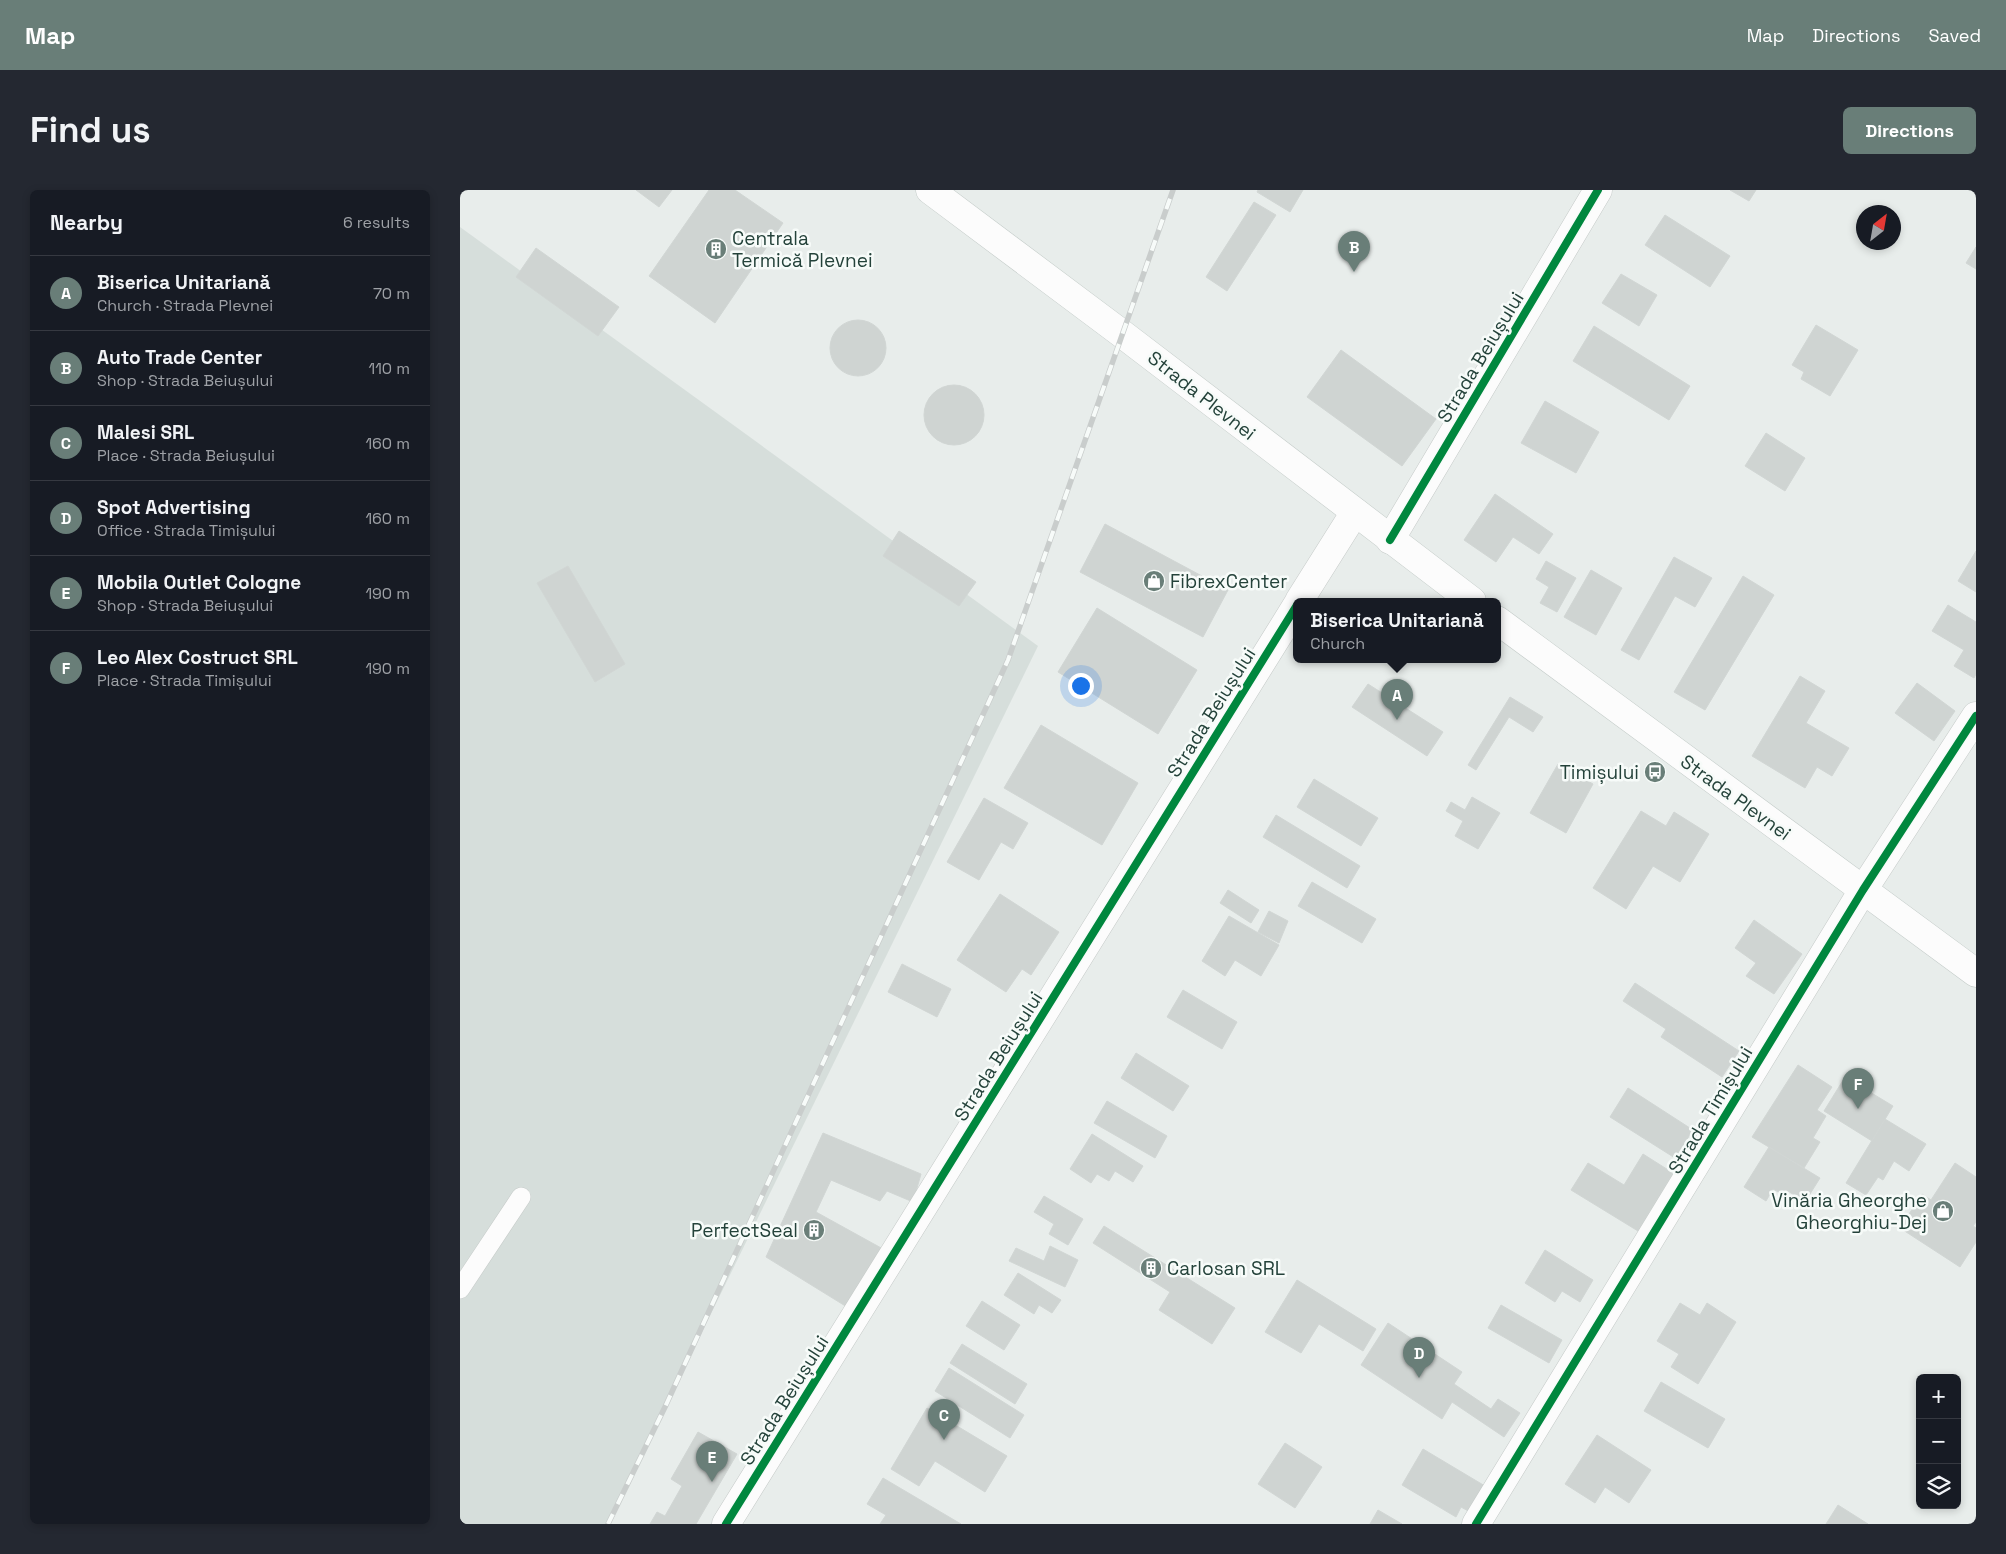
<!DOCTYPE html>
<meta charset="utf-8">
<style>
:root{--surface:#171b24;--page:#242831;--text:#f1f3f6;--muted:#9ea1a6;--line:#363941;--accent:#697e78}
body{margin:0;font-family:"Space Grotesk",sans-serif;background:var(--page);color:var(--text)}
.controls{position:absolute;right:15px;bottom:15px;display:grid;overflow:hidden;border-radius:8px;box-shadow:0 2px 8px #0003}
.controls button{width:45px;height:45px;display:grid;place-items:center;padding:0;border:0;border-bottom:1px solid var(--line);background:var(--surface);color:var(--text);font:25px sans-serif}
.compass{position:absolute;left:1396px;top:15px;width:45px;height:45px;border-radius:50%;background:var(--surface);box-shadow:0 2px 8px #0003;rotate:31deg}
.you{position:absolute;left:620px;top:495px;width:18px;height:18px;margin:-12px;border:4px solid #fff;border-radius:50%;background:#1a73e8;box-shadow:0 0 0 8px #1a73e833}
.badge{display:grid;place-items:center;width:32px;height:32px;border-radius:50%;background:var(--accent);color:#fff;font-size:16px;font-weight:700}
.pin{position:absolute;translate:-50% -41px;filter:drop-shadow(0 1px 2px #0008)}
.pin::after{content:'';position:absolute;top:26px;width:18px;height:15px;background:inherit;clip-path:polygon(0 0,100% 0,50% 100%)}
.popup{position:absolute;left:833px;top:408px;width:208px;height:65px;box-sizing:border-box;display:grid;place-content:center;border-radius:8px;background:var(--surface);filter:drop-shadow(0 1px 4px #0005);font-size:16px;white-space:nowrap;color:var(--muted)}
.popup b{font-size:19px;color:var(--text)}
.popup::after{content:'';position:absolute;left:50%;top:100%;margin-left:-10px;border:10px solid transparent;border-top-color:var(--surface)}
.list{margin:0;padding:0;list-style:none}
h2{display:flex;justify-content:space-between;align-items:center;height:65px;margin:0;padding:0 20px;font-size:21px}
h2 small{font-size:16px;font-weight:400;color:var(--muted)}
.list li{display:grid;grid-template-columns:32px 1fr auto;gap:15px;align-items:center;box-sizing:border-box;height:75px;padding:0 20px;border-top:1px solid var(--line)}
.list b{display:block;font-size:19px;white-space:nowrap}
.list p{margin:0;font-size:16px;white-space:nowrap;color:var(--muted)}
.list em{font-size:16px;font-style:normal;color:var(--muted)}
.icon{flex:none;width:28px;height:28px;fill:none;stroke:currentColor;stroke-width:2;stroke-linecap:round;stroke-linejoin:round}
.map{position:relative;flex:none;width:1516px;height:1334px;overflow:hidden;border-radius:8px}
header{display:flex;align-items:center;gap:30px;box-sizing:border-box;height:70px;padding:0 25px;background:var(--accent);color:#fff}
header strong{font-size:24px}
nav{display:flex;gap:28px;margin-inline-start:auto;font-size:18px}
.intro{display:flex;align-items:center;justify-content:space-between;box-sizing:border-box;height:120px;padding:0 30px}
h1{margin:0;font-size:35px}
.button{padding:12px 22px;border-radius:8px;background:var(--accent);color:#fff;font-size:18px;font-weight:700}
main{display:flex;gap:30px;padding:0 30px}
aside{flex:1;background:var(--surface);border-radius:8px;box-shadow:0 2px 8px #0003}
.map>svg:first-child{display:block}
.built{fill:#d6dedb}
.building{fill:#cfd4d2;stroke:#d1d6d4}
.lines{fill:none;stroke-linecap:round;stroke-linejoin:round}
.lane-casing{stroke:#c5cac8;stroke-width:20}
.street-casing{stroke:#c5cac8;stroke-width:29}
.secondary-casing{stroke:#c3cbc8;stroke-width:29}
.lane{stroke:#fcfcfc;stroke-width:19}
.street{stroke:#fcfcfc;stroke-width:28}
.secondary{stroke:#fcfcfc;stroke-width:28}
.rail-casing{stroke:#c9cdcc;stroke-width:5.5}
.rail{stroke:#f7fbf9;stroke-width:4;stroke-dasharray:11;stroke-linecap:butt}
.cycleway-casing{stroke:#f7fbf9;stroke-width:11}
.cycleway{stroke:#00873e;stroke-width:8}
.labels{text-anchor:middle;stroke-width:5;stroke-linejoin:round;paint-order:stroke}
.poi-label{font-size:19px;fill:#24423a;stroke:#f7fbf9;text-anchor:start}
.street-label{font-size:19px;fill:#24423a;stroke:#f7fbf9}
</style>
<header>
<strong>Map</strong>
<nav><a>Map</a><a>Directions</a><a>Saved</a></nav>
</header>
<div class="intro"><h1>Find us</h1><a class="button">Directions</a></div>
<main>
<aside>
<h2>Nearby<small>6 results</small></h2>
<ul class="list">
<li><span class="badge">A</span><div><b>Biserica Unitariană</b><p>Church · Strada Plevnei</p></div><em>70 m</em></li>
<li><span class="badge">B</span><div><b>Auto Trade Center</b><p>Shop · Strada Beiușului</p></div><em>110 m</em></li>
<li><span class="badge">C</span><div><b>Malesi SRL</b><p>Place · Strada Beiușului</p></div><em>160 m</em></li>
<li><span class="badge">D</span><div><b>Spot Advertising</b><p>Office · Strada Timișului</p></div><em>160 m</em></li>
<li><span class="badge">E</span><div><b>Mobila Outlet Cologne</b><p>Shop · Strada Beiușului</p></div><em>190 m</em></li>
<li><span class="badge">F</span><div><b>Leo Alex Costruct SRL</b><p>Place · Strada Timișului</p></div><em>190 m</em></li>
</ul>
</aside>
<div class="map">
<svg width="1516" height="1334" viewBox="0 0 1516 1334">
<rect width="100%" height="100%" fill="#e8edeb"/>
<path class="built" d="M0,37L578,456L148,1334H0Z"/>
<path class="building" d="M176,0H212L199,17Z
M249,0H275L323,33L255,133L189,86Z
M798,0H843L830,22L797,2Z
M1270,0H1296L1289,11Z
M794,12L816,25L767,101L746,87Z
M1205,25L1270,66L1250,97L1185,55Z
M1516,57V79L1506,73Z
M76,58L159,117L138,146L56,87Z
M1161,84L1197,105L1179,136L1142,113Z
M370 158a28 28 0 1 1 56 0a28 28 0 1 1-56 0Z
M1356,135L1398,160L1370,206L1341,189L1344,182L1332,175Z
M1134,136L1230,196L1209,230L1113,171Z
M881,160L976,229L942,276L847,207Z
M464 225a30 30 0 1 1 60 0a30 30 0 1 1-60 0Z
M1085,211L1139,242L1116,283L1061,253Z
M1306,243L1345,268L1325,301L1285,276Z
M1035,304L1093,344L1079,364L1053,347L1036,372L1004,350Z
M645,334L768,400L743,447L620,382Z
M439,341L516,392L499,416L423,366Z
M1516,361V402L1498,391Z
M1214,367L1252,388L1235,417L1215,406L1179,470L1161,460Z
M1086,371L1116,388L1097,422L1080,413L1089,397L1076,389Z
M108,376L165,474L135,492L77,393Z
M1131,380L1162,398L1136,445L1104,427Z
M1283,386L1314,405L1245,520L1214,502Z
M1488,415L1516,432V484L1514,488L1494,476L1504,460L1472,441Z
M637,418L737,480L698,544L598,482Z
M1340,486L1365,501L1346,533L1389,558L1372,586L1357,577L1345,598L1292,566Z
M1457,493L1495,521L1474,551L1435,523Z
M908,494L983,542L967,566L892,517Z
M1050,507L1083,527L1073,542L1049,527L1016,580L1008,575Z
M581,535L678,593L642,655L544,598Z
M1098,574L1133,594L1106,643L1070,623Z
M854,589L918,628L901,656L837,617Z
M1012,607L1040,623L1018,659L995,646L1003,631L986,621L991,612L1005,620Z
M524,608L568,633L553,659L541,652L519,690L487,672Z
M1181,621L1206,636L1214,622L1249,644L1220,692L1193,676L1166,719L1133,698Z
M816,625L900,676L887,698L803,647Z
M852,692L916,729L902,753L838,716Z
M768,700L799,720L791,733L760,713Z
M540,704L599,742L571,785L562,779L546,802L497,770Z
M809,721L828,731L819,753L798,742Z
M769,726L819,755L801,786L775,770L765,786L742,771Z
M1294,730L1342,764L1314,804L1286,786L1296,773L1275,758Z
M442,774L491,799L477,827L428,802Z
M1175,793L1279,861L1262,887L1201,847L1206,839L1163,811Z
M723,800L777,832L762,859L707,827Z
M676,863L729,896L713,921L661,888Z
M1338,875L1372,897L1357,920L1366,926L1353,948L1360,952L1344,978L1292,947Z
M1385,887L1433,916L1412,951L1364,921Z
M1168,898L1233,940L1215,968L1150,927Z
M647,911L707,946L695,968L634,933Z
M1425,929L1466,954L1449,981L1434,971L1423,990L1418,987L1406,1005L1386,993Z
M363,943L461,984L453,1012L427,1001L420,1011L371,990L356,1022L423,1059L387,1117L306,1067Z
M632,944L683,976L673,992L655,981L649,991L637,984L631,993L610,979Z
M1309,957L1360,988L1345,1012L1328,1001L1325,1006L1313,999L1306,1011L1284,997Z
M1183,964L1213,983L1178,1041L1111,1000L1128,973L1164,995Z
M1495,973L1516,987V1032L1513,1036L1516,1038V1052L1500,1077L1440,1038L1462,1004L1471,1010Z
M584,1006L623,1029L608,1055L589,1044L594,1034L574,1022Z
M644,1036L775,1118L752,1154L699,1120L710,1102L633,1053Z
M590,1056L618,1070L605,1097L549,1071L556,1058L584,1071Z
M1085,1060L1133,1090L1120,1112L1102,1101L1095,1112L1065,1093Z
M558,1083L601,1110L592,1123L579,1115L574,1124L544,1105Z
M837,1090L916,1139L903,1161L859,1134L841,1163L805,1142Z
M522,1111L560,1135L544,1160L506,1136Z
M1220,1113L1240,1125L1247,1113L1276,1132L1238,1194L1211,1177L1219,1164L1197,1151Z
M1041,1115L1102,1150L1089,1173L1028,1138Z
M928,1133L1002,1182L994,1194L1031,1219L1038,1209L1060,1223L1044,1247L992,1212L982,1229L901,1175Z
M502,1154L567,1194L555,1214L490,1173Z
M489,1178L564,1225L550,1248L475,1201Z
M1201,1192L1265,1229L1248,1258L1184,1221Z
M467,1218L547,1266L525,1302L475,1271L459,1296L431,1279Z
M238,1242L277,1264L236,1334H190L197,1322L205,1326L222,1296L211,1289Z
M1137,1245L1191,1280L1169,1313L1145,1297L1135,1313L1105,1294Z
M825,1253L862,1277L835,1318L798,1294Z
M963,1259L1025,1296L1010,1322L1001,1317L996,1327L942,1295Z
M423,1288L501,1334H420L426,1325L407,1314Z
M1378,1315L1408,1334H1366Z
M918,1320L942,1334H910Z"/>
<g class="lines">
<g class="lane-casing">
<path id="lane" d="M0,1099L61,1007"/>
</g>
<g class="street-casing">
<path id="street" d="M930,350L1138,0
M839,411L895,322
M266,1334L837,415
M1016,1334L1403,700L1516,526"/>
</g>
<g class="secondary-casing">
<path id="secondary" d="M470,0L661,143L1012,411
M1037,430L1516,783"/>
</g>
<use href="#lane" class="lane"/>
<use href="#street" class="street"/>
<use href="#secondary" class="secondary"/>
<g class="rail-casing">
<path id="rail" d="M148,1334L205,1217L548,470L713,0"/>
</g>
<use href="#rail" class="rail"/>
<g class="cycleway-casing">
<path id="cycleway" d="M930,350L1138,0
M266,1334L837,415
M1016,1334L1403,700L1516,526"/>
</g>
<use href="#cycleway" class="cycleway"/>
</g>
<defs>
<g id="building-disc" transform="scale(1.125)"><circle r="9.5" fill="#697e78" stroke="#f7fbf9"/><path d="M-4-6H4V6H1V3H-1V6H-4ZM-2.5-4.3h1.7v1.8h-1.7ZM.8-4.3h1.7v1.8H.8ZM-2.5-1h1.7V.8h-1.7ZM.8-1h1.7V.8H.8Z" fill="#fff"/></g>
<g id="shop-disc" transform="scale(1.125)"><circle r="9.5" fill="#697e78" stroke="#f7fbf9"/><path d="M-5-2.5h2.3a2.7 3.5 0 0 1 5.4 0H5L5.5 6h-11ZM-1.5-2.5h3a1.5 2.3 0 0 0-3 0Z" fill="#fff"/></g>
<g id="bus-disc" transform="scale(1.125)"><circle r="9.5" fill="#697e78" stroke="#f7fbf9"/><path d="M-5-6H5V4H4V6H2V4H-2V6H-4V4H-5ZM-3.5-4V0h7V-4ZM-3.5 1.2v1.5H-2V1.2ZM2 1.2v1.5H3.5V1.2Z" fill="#fff"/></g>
</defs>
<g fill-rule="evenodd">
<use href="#building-disc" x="256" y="59"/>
<use href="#shop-disc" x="694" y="391"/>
<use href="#bus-disc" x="1195" y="582"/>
<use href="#shop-disc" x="1483" y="1021"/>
<use href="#building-disc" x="354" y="1040"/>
<use href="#building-disc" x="691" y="1078"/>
</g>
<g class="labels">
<g class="poi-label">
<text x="272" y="55">Centrala<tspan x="272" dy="22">Termică Plevnei</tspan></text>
<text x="710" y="398">FibrexCenter</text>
<text x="1179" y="589" text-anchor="end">Timișului</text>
<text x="1467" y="1017" text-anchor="end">Vinăria Gheorghe<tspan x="1467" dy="22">Gheorghiu-Dej</tspan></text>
<text x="338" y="1047" text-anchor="end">PerfectSeal</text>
<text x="707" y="1085">Carlosan SRL</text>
</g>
<g class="street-label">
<text transform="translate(1020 167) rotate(-59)" y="7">Strada Beiușului</text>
<text transform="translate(742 205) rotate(38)" y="7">Strada Plevnei</text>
<text transform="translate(751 522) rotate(-58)" y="7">Strada Beiușului</text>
<text transform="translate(1276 607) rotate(36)" y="7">Strada Plevnei</text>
<text transform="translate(538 866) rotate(-58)" y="7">Strada Beiușului</text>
<text transform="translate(1250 920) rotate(-59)" y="7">Strada Timișului</text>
<text transform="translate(324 1210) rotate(-58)" y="7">Strada Beiușului</text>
</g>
</g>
</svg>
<div class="controls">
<button>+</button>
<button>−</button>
<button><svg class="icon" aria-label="layers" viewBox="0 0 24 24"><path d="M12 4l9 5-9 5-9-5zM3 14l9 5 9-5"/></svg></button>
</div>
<svg class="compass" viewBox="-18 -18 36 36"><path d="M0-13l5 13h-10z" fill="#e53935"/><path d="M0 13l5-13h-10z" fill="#9ea1a6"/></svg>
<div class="you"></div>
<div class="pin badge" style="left:937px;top:530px">A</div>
<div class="popup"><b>Biserica Unitariană</b>Church</div>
<div class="pin badge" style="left:894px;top:82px">B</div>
<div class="pin badge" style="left:484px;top:1250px">C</div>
<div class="pin badge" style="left:959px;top:1188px">D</div>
<div class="pin badge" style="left:252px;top:1292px">E</div>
<div class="pin badge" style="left:1398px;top:919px">F</div>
</div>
</main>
